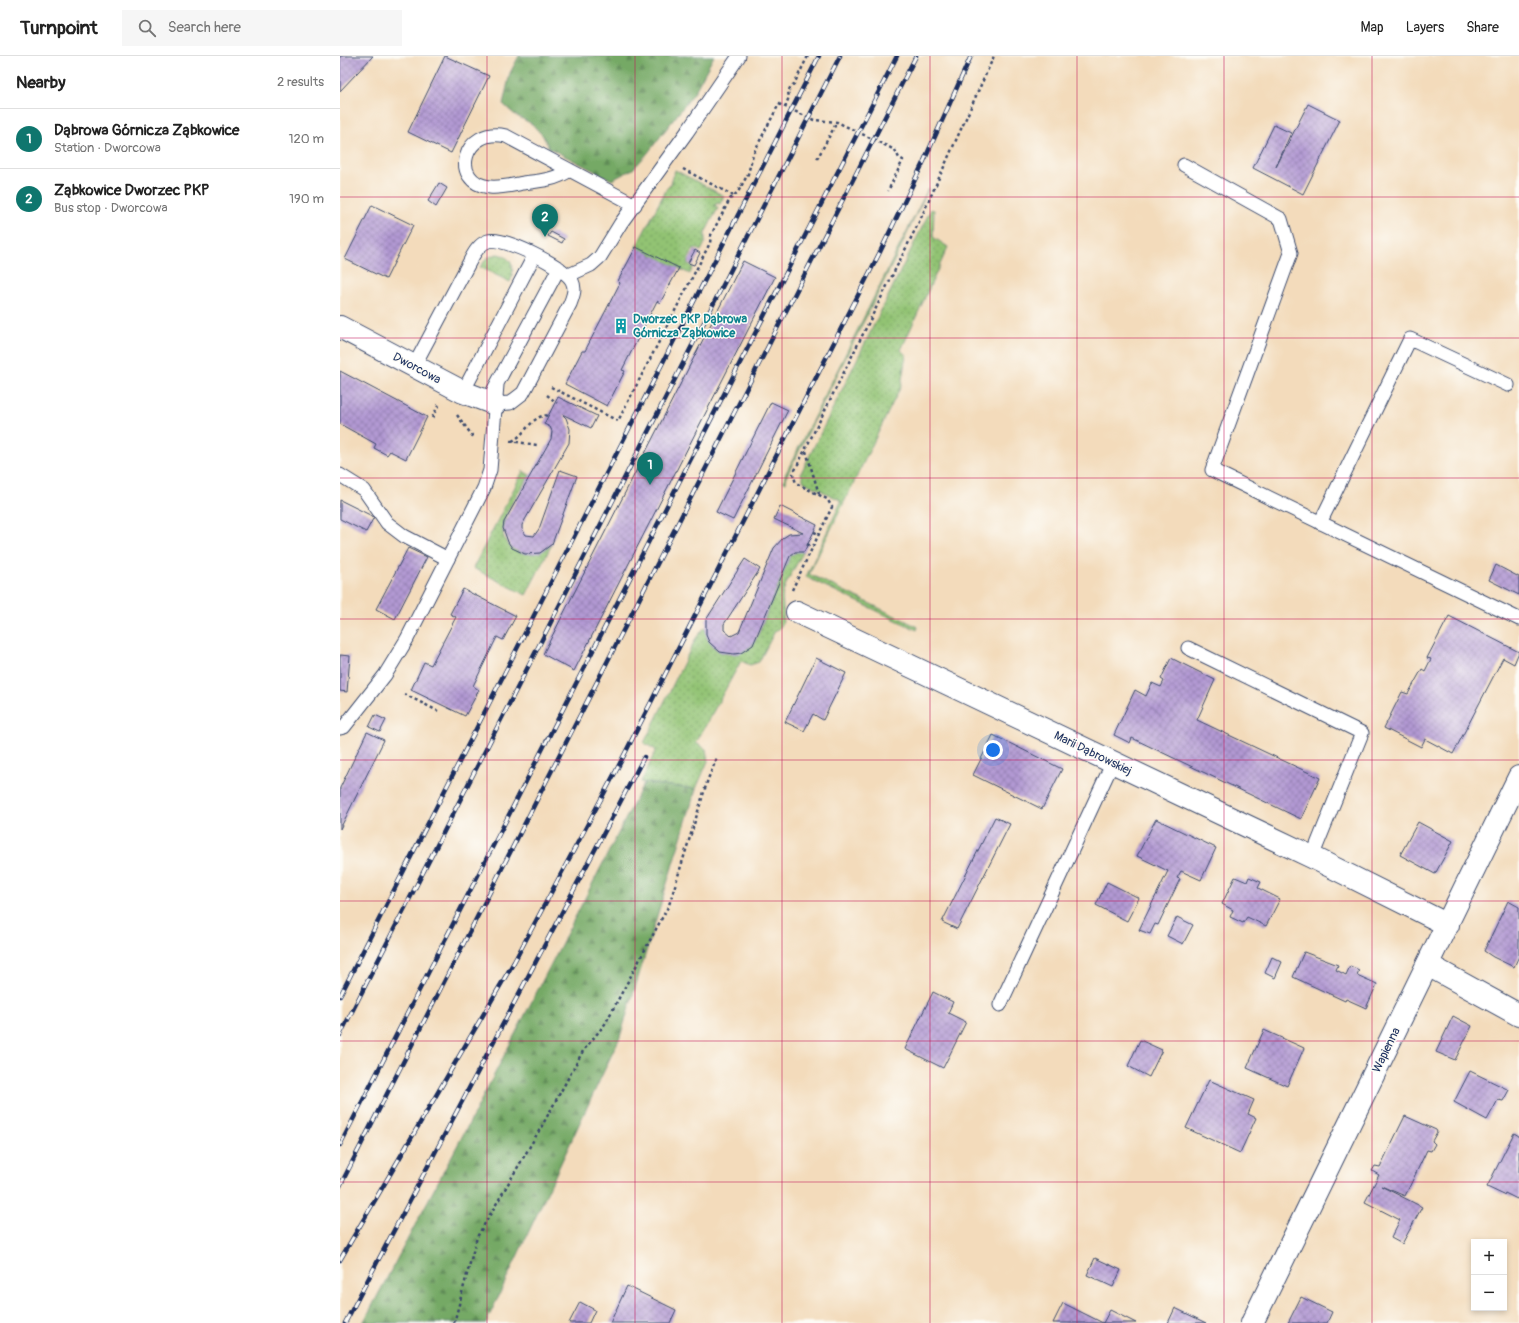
<!DOCTYPE html>
<meta charset="utf-8">
<style>
:root{--surface:#fff;--page:#f6f6f6;--text:#222;--muted:#767676;--line:#e0e0e0;--accent:#0f766e}
body{margin:0;font-family:Pangolin,sans-serif;background:var(--page);color:var(--text)}
.controls{position:absolute;right:12px;bottom:12px;display:grid;overflow:hidden;border-radius:0px;box-shadow:0 2px 6px #0003}
.controls button{width:36px;height:36px;display:grid;place-items:center;padding:0;border:0;border-bottom:1px solid var(--line);background:var(--surface);color:var(--text);font:20px sans-serif}
.you{position:absolute;left:653px;top:694px;width:14px;height:14px;margin:-10px;border:3px solid #fff;border-radius:50%;background:#1a73e8;box-shadow:0 0 0 6px #1a73e833}
.badge{display:grid;place-items:center;width:26px;height:26px;border-radius:50%;background:var(--accent);color:#fff;font-size:13px;font-weight:700}
.pin{position:absolute;translate:-50% -33px;filter:drop-shadow(0 1px 2px #0008)}
.pin::after{content:'';position:absolute;top:21px;width:14px;height:12px;background:inherit;clip-path:polygon(0 0,100% 0,50% 100%)}
.list{margin:0;padding:0;list-style:none}
h2{display:flex;justify-content:space-between;align-items:center;height:52px;margin:0;padding:0 16px;font-size:17px}
h2 small{font-size:13px;font-weight:400;color:var(--muted)}
.list li{display:grid;grid-template-columns:26px 1fr auto;gap:12px;align-items:center;box-sizing:border-box;height:60px;padding:0 16px;border-top:1px solid var(--line)}
.list b{display:block;font-size:15px;white-space:nowrap}
.list p{margin:0;font-size:13px;white-space:nowrap;color:var(--muted)}
.list em{font-size:13px;font-style:normal;color:var(--muted)}
.icon{flex:none;width:22px;height:22px;fill:none;stroke:currentColor;stroke-width:2;stroke-linecap:round;stroke-linejoin:round}
.map{position:relative;flex:none;width:1179px;height:1267px;overflow:hidden}
header{display:flex;align-items:center;gap:24px;box-sizing:border-box;height:56px;padding:0 20px;background:var(--surface);border-bottom:1px solid var(--line)}
header strong{font-size:19px}
nav{display:flex;gap:22px;margin-inline-start:auto;font-size:14px}
.search{width:280px;height:36px;background:var(--page);display:flex;align-items:center;gap:10px;box-sizing:border-box;padding:0 14px;border-radius:0px;color:var(--muted);font-size:15px}
main{display:flex}
aside{flex:1;background:var(--surface)}
.map>svg:first-child{display:block}
.grass{fill:url(#grass-dots);stroke:#567968}
.forest{fill:url(#forest-firs);stroke:#486c62}
.building{fill:url(#building-cross-hatch)}
.lines{fill:none;stroke-linecap:round;stroke-linejoin:round}
.service-casing{stroke:#3b496c;stroke-width:15}
.minor-casing{stroke:#3b496c;stroke-width:24}
.path{stroke:#3b496c;stroke-width:2.5;stroke-dasharray:3 3;stroke-linecap:butt}
.service{stroke:#fff;stroke-width:13}
.minor{stroke:#fff;stroke-width:22}
.rail-casing{stroke:#1b2f5e;stroke-width:4.5}
.rail{stroke:#fdfcf7;stroke-width:3;stroke-dasharray:9;stroke-linecap:butt}
.grid{fill:none;stroke:#c2185b;stroke-width:1;stroke-opacity:0.55}
.labels{text-anchor:middle;stroke-width:3;stroke-linejoin:round;paint-order:stroke}
.culture-label{font-size:12px;font-weight:bold;fill:#0d838f;stroke:#fdfcf7;text-anchor:start}
.street-label{font-size:12px;fill:#1b2f5e;stroke:#fdfcf7}
</style>
<header>
<strong>Turnpoint</strong>
<div class="search"><svg class="icon" aria-label="search" viewBox="0 0 24 24"><circle cx="10" cy="10" r="6"/><path d="M15 15l6 6"/></svg>Search here</div>
<nav><a>Map</a><a>Layers</a><a>Share</a></nav>
</header>
<main>
<aside>
<h2>Nearby<small>2 results</small></h2>
<ul class="list">
<li><span class="badge">1</span><div><b>Dąbrowa Górnicza Ząbkowice</b><p>Station · Dworcowa</p></div><em>120 m</em></li>
<li><span class="badge">2</span><div><b>Ząbkowice Dworzec PKP</b><p>Bus stop · Dworcowa</p></div><em>190 m</em></li>
</ul>
</aside>
<div class="map">
<svg width="1179" height="1267" viewBox="0 0 1179 1267">
<defs>
<pattern id="grass-dots" width="8" height="8" patternUnits="userSpaceOnUse"><rect width="8" height="8" fill="#92c373"/><path d="M2 2h.1M6 6h.1" fill="none" stroke="#769f62" stroke-width="1.8" stroke-linecap="round"/></pattern>
<pattern id="forest-firs" width="22" height="20" patternUnits="userSpaceOnUse"><rect width="22" height="20" fill="#75a965"/><path d="M5 1l3.5 6h-7zM16 11l3.5 6h-7z" fill="#5f8a56"/></pattern>
<pattern id="building-cross-hatch" width="8" height="8" patternUnits="userSpaceOnUse"><rect width="8" height="8" fill="#b299d3"/><path d="M0 0l8 8M0 8l8-8" fill="none" stroke="#907dae"/></pattern>
</defs>
<rect width="100%" height="100%" fill="#fdfcf7"/>
<filter id="ink" filterUnits="userSpaceOnUse"><feTurbulence type="fractalNoise" baseFrequency=".025" numOctaves="2"/><feDisplacementMap in="SourceGraphic" scale="8" xChannelSelector="R" yChannelSelector="G"/><feConvolveMatrix kernelMatrix="1 2 1 2 8 2 1 2 1" color-interpolation-filters="sRGB"/></filter>
<filter id="wash" filterUnits="userSpaceOnUse"><feTurbulence type="fractalNoise" baseFrequency=".012" numOctaves="4" result="noise"/><feDisplacementMap in="SourceGraphic" scale="16" xChannelSelector="R" yChannelSelector="G"/><feGaussianBlur stdDeviation="0.9" result="paint"/><feColorMatrix in="noise" values="0 0 0 0 0 0 0 0 0 0 0 0 0 0 0 0 0 1.4 0 .05"/><feComposite in="paint" operator="in"/></filter>
<g filter="url(#wash)">
<rect width="100%" height="100%" fill="#f3dbbb"/>
<path class="grass" d="M335,114L384,140L380,148L377,147L375,150L378,152L365,177V187L361,195L354,192L347,207L353,211L350,218L296,191L327,132L331,128Z
M588,133L559,195L447,419L446,427L444,426L445,419Z
M591,153L594,154L593,181L608,191L561,294L566,299L561,330L469,518L578,571L577,574L466,521L500,448V444L464,426L461,417Z
M157,198C172,200 176,213 170,226L140,211L147,202Z
M183,415L190,419C182,432 166,453 163,468C159,497 192,507 212,488L186,539L133,512Z
M459,495L463,496C457,509 447,523 443,536C440,548 450,568 435,575L419,606L410,609L401,605L356,687L366,693L368,705L356,733L301,726L316,694L304,687L356,582L365,571C368,602 401,608 417,582L450,500Z"/>
<path class="forest" d="M179,0H374L354,37L307,98L293,113L272,124L209,92L203,80L192,68L175,59L163,48L170,17Z
M304,727L356,733L280,981L146,1267H23L134,1058Z"/>
<g id="blocks">
<path class="building" d="M0,0H33L0,35Z
M105,0L149,20L111,97L68,76Z
M968,48L1000,64L963,138L913,112L934,69L951,77L936,111Z
M99,127L107,132L96,151L88,145Z
M32,149L73,169L46,223L5,203Z
M211,176L224,183L222,187L208,180Z
M296,191L339,212L320,247L317,245L282,314L285,315L267,350L225,328L242,295H245L280,227L278,225Z
M355,194L360,197L354,209L348,207Z
M403,205L435,221L234,615L203,598Z
M0,315L87,361L66,403L50,395L47,399L34,392L36,388L0,368Z
M218,341L257,360L251,372L222,358L226,362L230,373L229,387L182,469V473L186,479L194,480L199,473L220,414L237,420L212,488L200,497L185,498L172,492L168,486L163,472L164,466L211,383L212,375L210,371L204,368Z
M431,346L448,354L393,464L376,456Z
M0,444L34,461L26,476L0,463Z
M440,450L477,469L464,496H455L450,500L413,589L401,597L394,598L380,596L369,586L366,579V564L405,503L420,513L384,568V574L391,580L399,576L434,492L443,482L449,478L463,477L434,463Z
M68,492L87,501L55,563L36,553Z
M1156,509L1179,521V539L1149,524Z
M123,533L176,560L163,584L157,581L133,630L139,634L125,660L71,634L84,606L91,609L116,561L110,558Z
M1109,560L1179,596L1174,608L1163,602L1113,698L1085,683L1081,691L1044,672L1062,636L1068,638L1082,613L1085,615L1091,603L1087,602Z
M0,599L10,600L7,636L0,635Z
M476,602L506,617L483,664L473,658L464,675L445,666Z
M831,602L875,624L857,664L980,722L961,763L792,682L790,687L774,679L795,634L806,640L812,627L821,631L824,625L821,623Z
M35,659L46,664L40,676L29,671Z
M27,676L44,684L0,773V732Z
M653,679L722,713L702,753L633,719Z
M655,761L670,768L617,873L602,866Z
M816,763L876,792L861,824L841,815L837,822L840,823L818,869L815,868L810,878L799,874L828,815L797,800Z
M1078,766L1113,785L1095,818L1060,799Z
M895,821L907,826L909,821L921,826L918,832L940,843L926,870L907,861L903,867L890,861L893,854L882,848Z
M767,826L799,842L787,865L756,849Z
M1168,845L1179,851V900L1174,911L1153,901L1144,895Z
M837,861L853,869L843,888L827,880Z
M964,896L998,909L996,914L1006,919L1010,910L1019,914L1017,919L1037,928L1026,952L1006,943L1005,945L953,921Z
M932,901L942,906L935,922L925,917Z
M593,936L613,946L608,957L626,966L603,1012L565,993Z
M1113,960L1132,970L1115,1004L1096,996Z
M924,974L964,992L947,1030L907,1012Z
M800,984L822,994L809,1021L788,1010Z
M1130,1015L1169,1034L1163,1045L1158,1044L1147,1064L1114,1046Z
M869,1024L914,1044L908,1058L916,1062L900,1097L846,1072Z
M1065,1060L1096,1074L1097,1076L1092,1085L1095,1088L1091,1095L1087,1094L1065,1140L1041,1130L1082,1151L1062,1188L1051,1182L1060,1164L1025,1146L1039,1119L1032,1115L1035,1110L1040,1111Z
M1174,1077L1179,1080V1140L1177,1143L1165,1137L1164,1139L1147,1131Z
M755,1202L781,1214L773,1231L747,1219Z
M287,1230L336,1254L330,1267H270Z
M961,1241L992,1256L987,1267H948Z
M240,1246L255,1254L249,1267H229Z
M723,1247L763,1267L770,1254L796,1267H713Z
M835,1252L866,1267H828Z"/>
</g>
</g>
<g filter="url(#ink)">
<use href="#blocks" fill-opacity="0" stroke="#3b496c" stroke-width="1"/>
<g class="lines">
<g class="service-casing">
<path id="service" d="M844,109L941,163L951,197L872,414L1179,563
M230,114C215,124 200,125 183,127C173,129 161,132 150,131C109,127 123,70 166,80L295,149
M229,219L251,209L260,201L281,167L347,76L399,0
M74,310L130,205C134,197 139,188 148,185C163,180 225,211 232,225C236,233 233,240 230,248L183,337L170,347L155,348
M153,335L219,212
M123,336L194,200
M0,419L24,434L47,467L64,480L108,503
M980,467L1070,283L1168,329
M848,592L1022,677L972,801
M0,672L4,671L45,619L67,583L144,432L150,414L157,329
M660,949L773,706"/>
</g>
<g class="minor-casing">
<path id="minor" d="M0,271L123,336L155,348
M457,556L972,801L1108,869
M1088,909L1179,959
M912,1267L1179,721"/>
</g>
<path class="path" d="M445,51L449,41L448,36L451,30L454,28L468,0
M477,103L497,66
M343,113L394,140
M211,331L278,365L370,187L371,179L390,143L398,136L408,118L413,98L439,48L474,64L497,66L555,94L559,102L563,104L548,135
M207,339L217,347
M117,359L134,382
M92,362L99,348
M170,385L197,389
M172,385C186,379 193,356 210,360
M466,395L479,438
M474,476L479,478
M467,488L473,491
M452,534L492,451L487,443L456,427L453,418L580,164L654,0
M64,638L98,655
M114,1267L137,1181L203,1068L243,995L265,968L329,849L368,723L377,702"/>
<use href="#service" class="service"/>
<use href="#minor" class="minor"/>
<g class="rail-casing">
<path id="rail" d="M0,940L479,0
M0,979L500,0
M0,1089L557,0
M0,1130L576,0
M0,1204L174,906L276,715L540,196L584,105L631,0
M5,1267L304,701"/>
</g>
<use href="#rail" class="rail"/>
</g>
</g>
<path class="grid" d="M147,0V1267M295,0V1267M442,0V1267M590,0V1267M737,0V1267M884,0V1267M1032,0V1267M0,141H1179M0,282H1179M0,422H1179M0,563H1179M0,704H1179M0,845H1179M0,985H1179M0,1126H1179"/>
<defs>
<g id="building-bare" transform="scale(1.2)"><path d="M-4-6H4V6H1V3H-1V6H-4ZM-2.5-4.3h1.7v1.8h-1.7ZM.8-4.3h1.7v1.8H.8ZM-2.5-1h1.7V.8h-1.7ZM.8-1h1.7V.8H.8Z" fill="#0f9aa8" stroke="#fdfcf7" stroke-width="2.5" paint-order="stroke"/></g>
</defs>
<g fill-rule="evenodd">
<use href="#building-bare" x="281" y="270"/>
</g>
<g class="labels">
<g class="culture-label">
<text x="293" y="267">Dworzec PKP Dąbrowa<tspan x="293" dy="14">Górnicza Ząbkowice</tspan></text>
</g>
<g class="street-label">
<text transform="translate(77 312) rotate(28)" y="4">Dworcowa</text>
<text transform="translate(753 697) rotate(26)" y="4">Marii Dąbrowskiej</text>
<text transform="translate(1046 994) rotate(-64)" y="4">Wapienna</text>
</g>
</g>
</svg>
<div class="controls">
<button>+</button>
<button>−</button>
</div>
<div class="you"></div>
<div class="pin badge" style="left:310px;top:429px">1</div>
<div class="pin badge" style="left:205px;top:181px">2</div>
</div>
</main>
